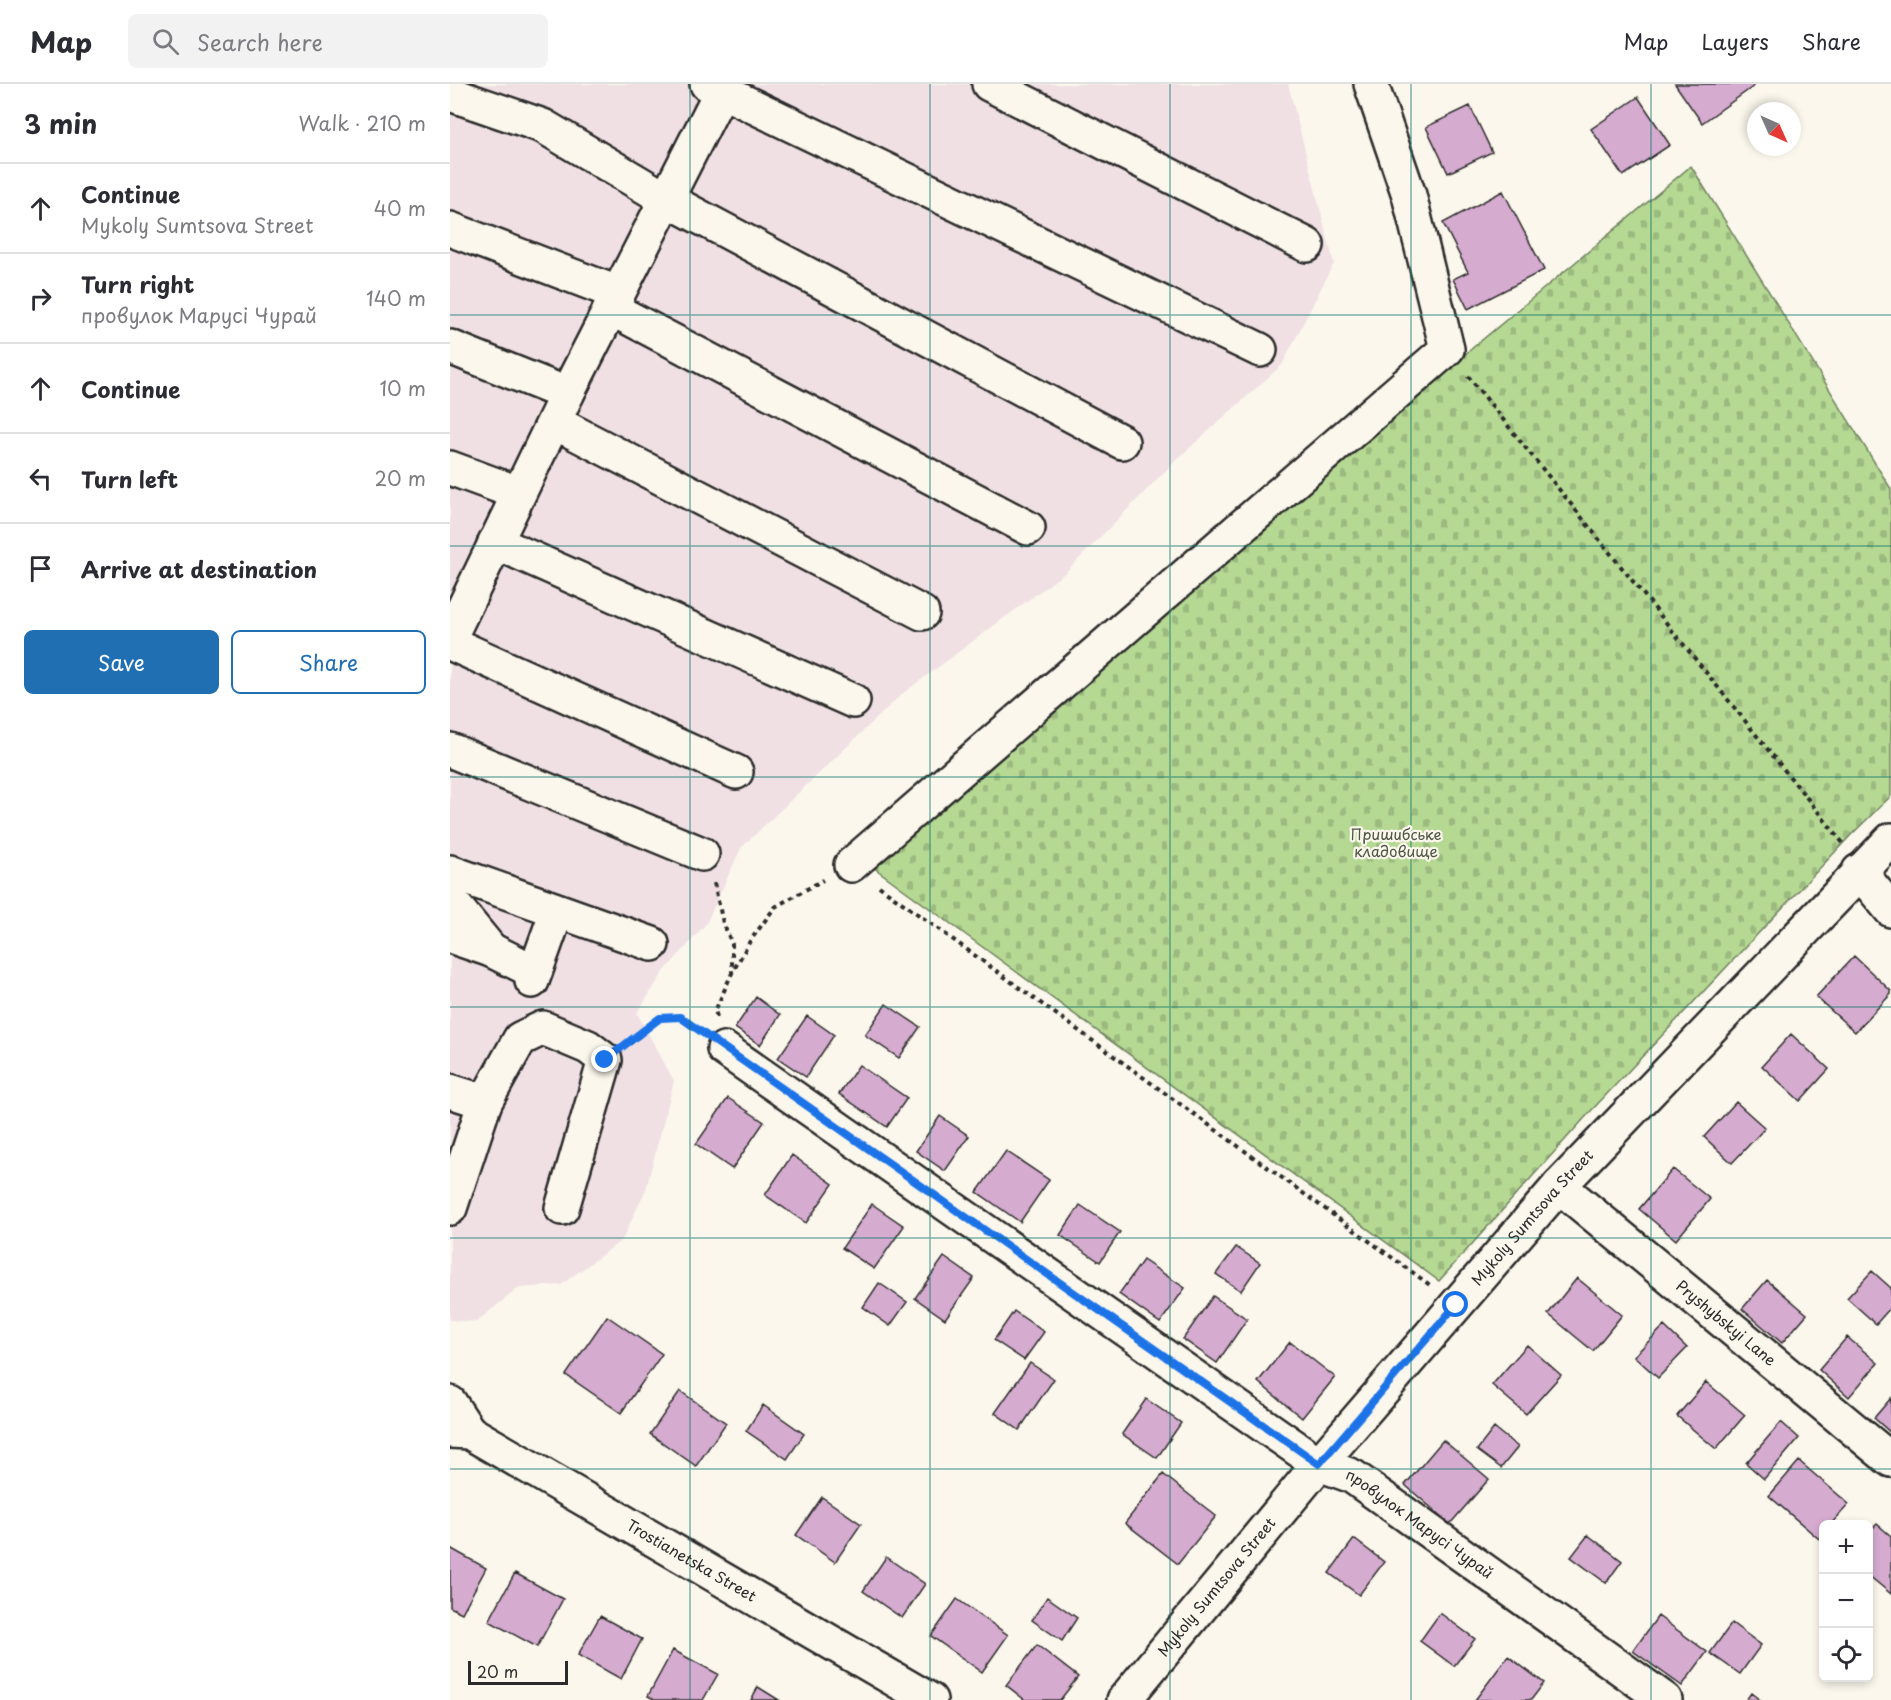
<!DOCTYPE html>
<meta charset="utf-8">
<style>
:root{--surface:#fff;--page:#f2f2f3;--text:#2b2b33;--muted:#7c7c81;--line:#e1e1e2;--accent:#1f6fb2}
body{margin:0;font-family:"Playpen Sans",sans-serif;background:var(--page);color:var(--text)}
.controls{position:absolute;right:18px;bottom:18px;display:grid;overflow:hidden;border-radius:9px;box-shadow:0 3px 9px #0003}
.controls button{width:54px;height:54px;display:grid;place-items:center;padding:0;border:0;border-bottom:2px solid var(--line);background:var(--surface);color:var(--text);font:30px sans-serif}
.compass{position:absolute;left:1297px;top:18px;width:54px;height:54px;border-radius:50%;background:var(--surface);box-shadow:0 3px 9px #0003;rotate:135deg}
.scale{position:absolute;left:18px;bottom:15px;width:100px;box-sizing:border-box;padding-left:6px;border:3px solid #2b2b2b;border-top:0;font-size:16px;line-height:21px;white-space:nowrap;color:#2b2b2b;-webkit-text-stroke:4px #fbf7ec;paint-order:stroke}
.stop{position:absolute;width:18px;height:18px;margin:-14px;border:4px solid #1a73e8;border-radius:50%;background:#fff}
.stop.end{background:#1a73e8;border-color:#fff;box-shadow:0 2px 6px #0008}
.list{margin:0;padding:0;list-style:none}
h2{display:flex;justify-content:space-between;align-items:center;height:78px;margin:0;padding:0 24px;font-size:26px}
h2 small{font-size:20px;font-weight:400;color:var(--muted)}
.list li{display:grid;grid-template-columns:39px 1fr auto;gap:18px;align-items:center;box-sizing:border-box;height:90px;padding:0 24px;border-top:2px solid var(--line)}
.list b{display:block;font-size:22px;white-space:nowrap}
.list p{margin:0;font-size:20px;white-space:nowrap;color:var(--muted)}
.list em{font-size:20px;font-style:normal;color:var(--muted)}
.actions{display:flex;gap:12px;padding:18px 24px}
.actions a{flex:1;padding:14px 0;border:2px solid var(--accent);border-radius:9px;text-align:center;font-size:21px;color:var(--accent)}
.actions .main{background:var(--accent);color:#fff}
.icon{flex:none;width:33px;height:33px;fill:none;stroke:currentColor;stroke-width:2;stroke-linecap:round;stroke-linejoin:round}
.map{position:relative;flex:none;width:1441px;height:1616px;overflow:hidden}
header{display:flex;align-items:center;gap:36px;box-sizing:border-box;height:84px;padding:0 30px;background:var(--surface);border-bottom:2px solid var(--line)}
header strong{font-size:28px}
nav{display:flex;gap:33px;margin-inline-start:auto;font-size:21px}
.search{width:420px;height:54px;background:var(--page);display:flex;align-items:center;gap:15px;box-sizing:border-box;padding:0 21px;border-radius:9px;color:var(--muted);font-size:22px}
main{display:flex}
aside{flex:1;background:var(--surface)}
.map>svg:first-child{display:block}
.built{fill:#f0e0e4}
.cemetery{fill:url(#cemetery-stones);stroke:#70825f;stroke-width:1.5}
.building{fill:#d5abd0;stroke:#2b2b2b;stroke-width:1.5}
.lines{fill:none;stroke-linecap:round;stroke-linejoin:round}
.minor-casing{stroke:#2b2b2b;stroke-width:38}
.path{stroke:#2b2b2b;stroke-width:4;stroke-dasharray:4.5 4.5;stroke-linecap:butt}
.minor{stroke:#fbf7ec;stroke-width:33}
.route{stroke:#1a73e8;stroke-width:8}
.grid{fill:none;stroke:#0f766e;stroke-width:1.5;stroke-opacity:0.55}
.labels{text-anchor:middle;stroke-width:4.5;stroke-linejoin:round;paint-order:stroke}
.park-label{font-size:15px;fill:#4e5645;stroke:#fbf7ec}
.street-label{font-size:15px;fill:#2b2b2b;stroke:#fbf7ec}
</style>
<header>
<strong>Map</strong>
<div class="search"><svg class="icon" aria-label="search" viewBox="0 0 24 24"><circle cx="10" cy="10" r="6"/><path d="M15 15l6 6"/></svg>Search here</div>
<nav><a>Map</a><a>Layers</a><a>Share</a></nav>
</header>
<main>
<aside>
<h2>3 min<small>Walk · 210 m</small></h2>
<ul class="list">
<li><svg class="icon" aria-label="ahead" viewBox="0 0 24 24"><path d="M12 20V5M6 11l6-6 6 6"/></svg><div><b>Continue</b><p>Mykoly Sumtsova Street</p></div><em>40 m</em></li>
<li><svg class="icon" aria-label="right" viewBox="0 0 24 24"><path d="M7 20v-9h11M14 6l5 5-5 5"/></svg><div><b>Turn right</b><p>провулок Марусі Чурай</p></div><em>140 m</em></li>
<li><svg class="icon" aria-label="ahead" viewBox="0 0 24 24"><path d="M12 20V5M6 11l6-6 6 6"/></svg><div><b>Continue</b></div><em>10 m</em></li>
<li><svg class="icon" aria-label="left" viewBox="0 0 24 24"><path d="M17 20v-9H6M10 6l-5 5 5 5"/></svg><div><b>Turn left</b></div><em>20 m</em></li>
<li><svg class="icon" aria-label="arrive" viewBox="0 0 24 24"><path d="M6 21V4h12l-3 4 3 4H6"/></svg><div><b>Arrive at destination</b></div></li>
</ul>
<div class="actions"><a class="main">Save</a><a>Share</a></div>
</aside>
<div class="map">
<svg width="1441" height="1616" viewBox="0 0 1441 1616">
<defs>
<pattern id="cemetery-stones" width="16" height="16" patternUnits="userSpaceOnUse" patternTransform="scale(1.5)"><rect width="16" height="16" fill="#b5d893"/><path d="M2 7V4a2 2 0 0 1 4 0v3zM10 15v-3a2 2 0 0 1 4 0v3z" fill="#9cba7f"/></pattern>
</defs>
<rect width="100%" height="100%" fill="#fbf7ec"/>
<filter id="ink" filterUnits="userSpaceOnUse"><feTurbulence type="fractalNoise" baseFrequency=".0167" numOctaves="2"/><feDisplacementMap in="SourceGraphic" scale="12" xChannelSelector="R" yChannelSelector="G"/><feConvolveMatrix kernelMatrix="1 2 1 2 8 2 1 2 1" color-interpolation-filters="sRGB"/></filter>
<g filter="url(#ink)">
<path class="built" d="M0,0H838L884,179L832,281L726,376L616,488L452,610L291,764L256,840L213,889L187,929L224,997L196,1105L172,1156L111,1201L69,1204L26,1238L0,1236Z"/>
<path class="cemetery" d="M1241,82L1441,405V712L1401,751L1140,1028L989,1197L423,783L996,286Z"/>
<path class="building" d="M1225,0H1303L1304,2L1252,39Z
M1188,13L1220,61L1173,92L1141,45Z
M1020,22L1042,68L998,89L976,43Z
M1053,107L1094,186L1018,225L1003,195L1018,188L993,139Z
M1404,872L1441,907V910L1405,948L1366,913Z
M306,913L330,931L310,961L285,944Z
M436,920L470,943L449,974L415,951Z
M357,932L384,951L356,993L328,974Z
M1341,950L1379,985L1350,1017L1312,982Z
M409,981L457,1014L437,1043L389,1010Z
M278,1014L314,1038L282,1085L246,1060Z
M1286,1018L1315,1044L1282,1079L1254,1053Z
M490,1032L519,1052L495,1087L466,1067Z
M556,1067L599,1096L570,1138L527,1108Z
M342,1071L383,1100L356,1139L315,1111Z
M1223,1085L1260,1115L1226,1156L1189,1125Z
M422,1120L454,1142L424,1185L392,1164Z
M630,1121L670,1148L650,1178L610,1151Z
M786,1163L810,1179L791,1207L766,1190Z
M494,1173L524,1194L495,1235L465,1214Z
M693,1176L735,1204L710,1239L669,1210Z
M1422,1187L1441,1204V1223L1426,1240L1397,1214Z
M1127,1194L1172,1231L1143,1267L1098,1230Z
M1317,1196L1357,1230L1332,1259L1292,1225Z
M429,1199L457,1218L440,1242L413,1223Z
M763,1212L797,1235L767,1279L733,1255Z
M564,1227L594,1248L574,1276L544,1256Z
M157,1232L212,1270L171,1329L116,1291Z
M1214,1242L1237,1264L1208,1294L1184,1272Z
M1397,1253L1428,1279L1399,1313L1369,1286Z
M840,1258L885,1293L852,1334L808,1298Z
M1077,1261L1111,1291L1076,1330L1042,1301Z
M580,1279L604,1295L569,1346L545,1329Z
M1256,1298L1295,1331L1266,1365L1227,1332Z
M230,1307L276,1339L246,1382L200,1350Z
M1441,1314V1349L1424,1334Z
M696,1315L731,1339L707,1374L672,1350Z
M313,1321L354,1350L337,1375L296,1347Z
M1331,1338L1349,1354L1314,1395L1296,1379Z
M1044,1344L1068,1363L1051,1384L1027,1366Z
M993,1356L1039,1395L1000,1440L955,1401Z
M1349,1377L1399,1420L1381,1440H1374V1449L1369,1455L1319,1412Z
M713,1390L766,1432L728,1480L675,1439Z
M372,1413L411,1440L385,1478L346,1451Z
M1427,1440L1441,1452V1510L1418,1491V1449Z
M1138,1451L1172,1477L1156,1499L1121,1473Z
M904,1455L934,1478L909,1511L879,1489Z
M0,1464L36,1484L12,1529L0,1523Z
M436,1473L475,1500L452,1534L413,1507Z
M65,1489L113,1515L87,1563L39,1537Z
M597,1513L627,1534L612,1557L582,1536Z
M507,1515L558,1551L532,1588L481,1552Z
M990,1529L1025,1555L1004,1582L970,1557Z
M150,1532L192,1555L171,1595L128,1571Z
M1208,1532L1257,1568L1232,1602L1183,1567Z
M1282,1539L1311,1561L1290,1590L1260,1569Z
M587,1561L628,1593L610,1616H575L556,1601Z
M223,1566L268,1590L253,1616H205L198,1612Z
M1058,1572L1094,1599L1081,1616H1025Z
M308,1603L329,1616H301Z
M1301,1609L1310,1616H1296Z"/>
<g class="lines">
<g class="minor-casing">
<g id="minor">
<path d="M257,0L810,266"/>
<path d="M539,0L857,161"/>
<path d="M0,10L93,42L216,115L672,358"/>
<path d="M0,145L167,209"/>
<path d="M160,224L578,444"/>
<path d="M0,263L117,310"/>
<path d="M104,338L472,529"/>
<path d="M0,384L68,409"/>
<path d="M45,458L403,617"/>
<path d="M0,553L117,310L275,0"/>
<path d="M0,559L286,688"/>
<path d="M0,666L252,770"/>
<path d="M401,781L997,265L959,111L921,0"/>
<path d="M1409,787L1441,826"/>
<path d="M0,788L202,860"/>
<path d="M0,816L41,866"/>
<path d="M0,852L41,866L85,888"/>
<path d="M82,897L107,827"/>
<path id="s1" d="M274,965L869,1380L902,1392L1215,1616"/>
<path d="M0,1007L35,1018L0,1124"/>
<path d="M35,1018L70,955L93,944L138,963L155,976L112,1124"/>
<path id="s2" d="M1109,1102L1441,1376"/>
<path d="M0,1319L19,1348"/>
<path id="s3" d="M0,1347L19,1348L480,1616"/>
<path id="s4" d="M674,1616L869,1380L1109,1102L1441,756"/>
</g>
</g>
<path class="path" d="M1018,292L1393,759
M264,799L273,839L282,860V888
M429,802L980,1201
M267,933L265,927L282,889L300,857L325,823L373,796
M180,959L210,934L230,933L247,946"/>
<use href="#minor" class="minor"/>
</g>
</g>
<g class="lines" filter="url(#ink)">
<path class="route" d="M155,976L210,934L230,933L869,1380L1006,1221"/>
</g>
<path class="grid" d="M240,0V1616M480,0V1616M720,0V1616M961,0V1616M1201,0V1616M0,231H1441M0,462H1441M0,693H1441M0,923H1441M0,1154H1441M0,1385H1441"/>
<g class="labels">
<g class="park-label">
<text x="946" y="756">Пришибське<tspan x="946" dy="17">кладовище</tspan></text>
</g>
<g class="street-label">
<text dy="5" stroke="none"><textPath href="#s4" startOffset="632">Mykoly Sumtsova Street</textPath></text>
<text dy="5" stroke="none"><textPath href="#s2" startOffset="216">Pryshybskyi Lane</textPath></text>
<text dy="5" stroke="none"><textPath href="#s1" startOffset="843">провулок Марусі Чурай</textPath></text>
<text dy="5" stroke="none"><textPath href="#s3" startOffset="276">Trostianetska Street</textPath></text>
<text dy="5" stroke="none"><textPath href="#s4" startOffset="146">Mykoly Sumtsova Street</textPath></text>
</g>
</g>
</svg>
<div class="controls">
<button>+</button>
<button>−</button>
<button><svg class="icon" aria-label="locate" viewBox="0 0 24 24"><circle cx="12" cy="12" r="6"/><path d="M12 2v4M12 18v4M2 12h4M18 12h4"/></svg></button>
</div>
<svg class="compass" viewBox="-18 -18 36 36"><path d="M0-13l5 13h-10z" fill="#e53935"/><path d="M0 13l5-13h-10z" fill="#7c7c81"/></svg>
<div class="scale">20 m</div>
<div class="stop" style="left:1006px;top:1221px"></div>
<div class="stop end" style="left:155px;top:976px"></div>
</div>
</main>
